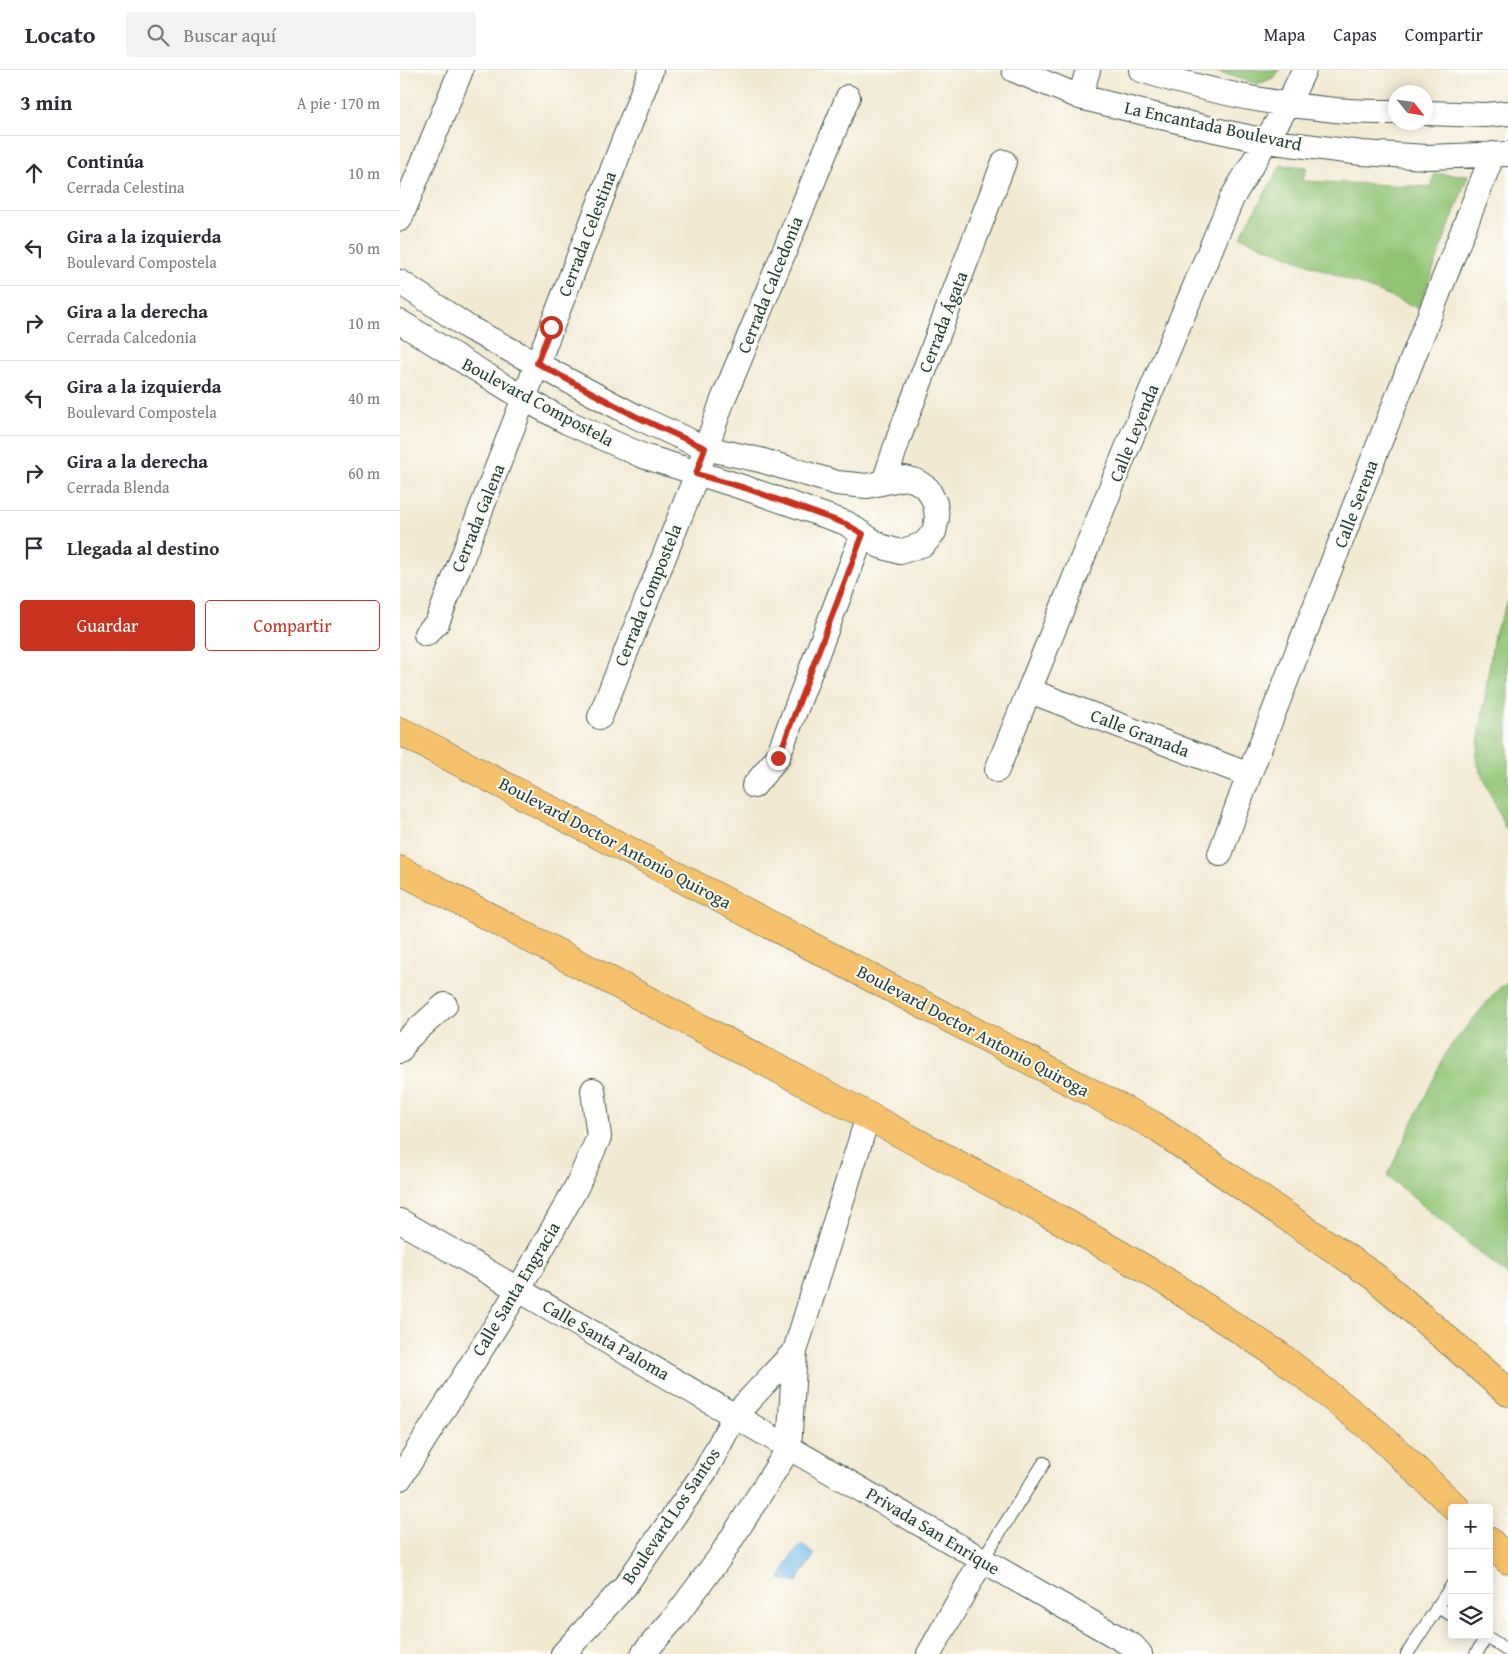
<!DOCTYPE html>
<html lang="es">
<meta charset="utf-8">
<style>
:root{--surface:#fff;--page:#f2f2f3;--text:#2b2b33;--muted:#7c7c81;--line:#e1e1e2;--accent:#c8321e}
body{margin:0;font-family:"Gentium Book Plus",serif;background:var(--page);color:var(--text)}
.controls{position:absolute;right:15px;bottom:15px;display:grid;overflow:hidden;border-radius:5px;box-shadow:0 2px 12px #0003}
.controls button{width:45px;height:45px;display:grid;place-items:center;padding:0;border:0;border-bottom:1px solid var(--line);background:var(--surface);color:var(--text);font:25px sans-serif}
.compass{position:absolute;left:988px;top:15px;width:45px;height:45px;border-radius:50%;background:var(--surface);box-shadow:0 2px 12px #0003;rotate:120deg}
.stop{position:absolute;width:15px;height:15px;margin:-11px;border:4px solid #c8321e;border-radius:50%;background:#fff}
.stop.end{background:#c8321e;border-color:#fff;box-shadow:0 1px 5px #0008}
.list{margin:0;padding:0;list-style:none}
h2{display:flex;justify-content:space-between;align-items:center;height:65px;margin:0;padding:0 20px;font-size:21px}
h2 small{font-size:16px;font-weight:400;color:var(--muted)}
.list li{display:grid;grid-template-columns:32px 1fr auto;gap:15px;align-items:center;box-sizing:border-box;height:75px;padding:0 20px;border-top:1px solid var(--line)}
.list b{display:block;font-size:19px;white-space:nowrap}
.list p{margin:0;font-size:16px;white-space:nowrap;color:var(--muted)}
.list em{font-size:16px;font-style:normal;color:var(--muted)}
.actions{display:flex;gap:10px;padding:15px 20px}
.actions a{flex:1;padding:11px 0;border:1px solid var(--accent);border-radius:5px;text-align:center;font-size:18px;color:var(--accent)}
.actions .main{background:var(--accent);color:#fff}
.icon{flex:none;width:28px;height:28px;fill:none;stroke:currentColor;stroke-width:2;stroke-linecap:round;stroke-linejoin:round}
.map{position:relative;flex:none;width:1108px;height:1584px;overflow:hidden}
header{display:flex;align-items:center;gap:30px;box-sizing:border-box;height:70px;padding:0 25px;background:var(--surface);border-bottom:1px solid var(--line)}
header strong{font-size:24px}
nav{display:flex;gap:28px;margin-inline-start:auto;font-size:18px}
.search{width:350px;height:45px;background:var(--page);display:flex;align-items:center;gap:12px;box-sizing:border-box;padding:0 18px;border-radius:5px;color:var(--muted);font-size:19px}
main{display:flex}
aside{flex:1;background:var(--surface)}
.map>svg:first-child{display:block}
.green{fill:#90c475;stroke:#588054}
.water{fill:#70bbe9;stroke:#487c8e}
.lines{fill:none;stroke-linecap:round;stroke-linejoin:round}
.service-casing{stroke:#3f574c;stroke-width:14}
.minor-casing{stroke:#3f574c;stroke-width:26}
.primary-casing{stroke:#3f574c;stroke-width:29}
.service{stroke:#fff;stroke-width:12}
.minor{stroke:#fff;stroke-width:24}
.primary{stroke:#f5c16b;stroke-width:28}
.route{stroke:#c8321e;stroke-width:6}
.labels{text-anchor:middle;stroke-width:4;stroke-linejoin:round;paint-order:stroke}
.street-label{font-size:18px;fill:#1f3d34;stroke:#fdfcf7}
</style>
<header>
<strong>Locato</strong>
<div class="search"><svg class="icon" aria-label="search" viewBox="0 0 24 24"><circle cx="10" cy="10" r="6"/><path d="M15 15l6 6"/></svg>Buscar aquí</div>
<nav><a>Mapa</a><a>Capas</a><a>Compartir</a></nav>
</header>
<main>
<aside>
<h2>3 min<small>A pie · 170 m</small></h2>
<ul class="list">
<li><svg class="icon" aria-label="ahead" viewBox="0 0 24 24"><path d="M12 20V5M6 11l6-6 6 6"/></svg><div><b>Continúa</b><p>Cerrada Celestina</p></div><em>10 m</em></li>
<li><svg class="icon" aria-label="left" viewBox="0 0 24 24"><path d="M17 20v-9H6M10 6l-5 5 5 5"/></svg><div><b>Gira a la izquierda</b><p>Boulevard Compostela</p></div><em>50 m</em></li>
<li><svg class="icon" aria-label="right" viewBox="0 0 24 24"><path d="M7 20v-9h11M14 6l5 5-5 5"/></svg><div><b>Gira a la derecha</b><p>Cerrada Calcedonia</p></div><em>10 m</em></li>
<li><svg class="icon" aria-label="left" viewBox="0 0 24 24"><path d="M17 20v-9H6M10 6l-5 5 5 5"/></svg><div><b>Gira a la izquierda</b><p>Boulevard Compostela</p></div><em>40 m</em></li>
<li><svg class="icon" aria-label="right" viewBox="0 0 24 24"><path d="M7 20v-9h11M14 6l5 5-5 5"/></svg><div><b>Gira a la derecha</b><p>Cerrada Blenda</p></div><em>60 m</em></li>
<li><svg class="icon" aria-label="arrive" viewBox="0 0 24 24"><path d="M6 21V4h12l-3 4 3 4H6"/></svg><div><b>Llegada al destino</b></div></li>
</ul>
<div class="actions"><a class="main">Guardar</a><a>Compartir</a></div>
</aside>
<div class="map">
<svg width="1108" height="1584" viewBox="0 0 1108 1584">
<rect width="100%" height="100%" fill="#fdfcf7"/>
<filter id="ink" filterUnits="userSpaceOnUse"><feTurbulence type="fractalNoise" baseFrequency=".02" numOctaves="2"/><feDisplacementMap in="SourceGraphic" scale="10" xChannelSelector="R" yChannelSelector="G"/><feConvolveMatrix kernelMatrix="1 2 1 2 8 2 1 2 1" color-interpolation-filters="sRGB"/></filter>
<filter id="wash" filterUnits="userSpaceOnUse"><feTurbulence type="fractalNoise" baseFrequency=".0096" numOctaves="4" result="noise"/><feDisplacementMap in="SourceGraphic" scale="20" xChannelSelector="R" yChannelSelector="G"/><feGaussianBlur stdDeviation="1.12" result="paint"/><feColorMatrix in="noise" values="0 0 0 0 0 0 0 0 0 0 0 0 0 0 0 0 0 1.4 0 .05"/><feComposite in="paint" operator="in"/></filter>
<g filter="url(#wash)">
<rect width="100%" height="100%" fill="#f2e9d1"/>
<path class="green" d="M811,0H879L875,7L859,14Z
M881,95L907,97L902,111L1032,117L1034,104L1068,105L1019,238L840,167Z
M1108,532V760H1106L1076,690L1094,564Z
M1108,913V1206L987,1106L1048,979L1100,917Z"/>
<path class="water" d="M402,1474L414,1485L397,1512L380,1509L392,1485Z"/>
</g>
<g filter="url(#ink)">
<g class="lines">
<g class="service-casing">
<path id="service" d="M582,1490L644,1393
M1037,1537L1052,1545
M1084,1565L1108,1581
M1007,1584L1052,1515
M1076,1584L1086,1567"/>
</g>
<g class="minor-casing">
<path id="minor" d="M614,0L680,27L815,60L866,71L962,83L1027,87L1108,84
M741,0C803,20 869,34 935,40C955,42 975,42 996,42
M680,27L688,0
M1026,43L1085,45L1108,43
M0,149L61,0
M0,212L69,258L235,346L305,378L360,390L437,413L467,416L505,408L516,411L528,419L535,433L537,448L534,462L524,474L500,482L480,476L446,453L345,418L243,386L167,352L125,329L0,252
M484,412L499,367L604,92
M26,564L37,553C109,369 179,184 251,0
M630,621L849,705
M200,647L297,404L322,332L448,27
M597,700L727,378L832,128L888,34L904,0
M354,716L377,688L463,464
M820,784L849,705L1093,84
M0,981L6,970L45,935
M0,1151C245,1292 487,1437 733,1576L740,1584
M0,1408L119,1219L176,1118L199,1067L193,1020
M163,1584L225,1516L306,1400L335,1345L395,1281
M243,1584L276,1546L320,1487L389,1378L395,1281L468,1046
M529,1584L582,1490"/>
</g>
<g class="primary-casing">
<path id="primary" d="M0,661L753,1055L975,1207L1108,1322
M0,800L468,1046L666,1153L762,1209L880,1286L977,1363L1056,1438
M1089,1471L1108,1490"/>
</g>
<use href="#service" class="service"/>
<use href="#minor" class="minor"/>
<use href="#primary" class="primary"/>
</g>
</g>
<g class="lines" filter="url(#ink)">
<path class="route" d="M151,257L137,293L235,346L305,378L296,404L345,418L446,454L463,464L378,688"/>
</g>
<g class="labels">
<g class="street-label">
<text transform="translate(813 56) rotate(12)" y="6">La Encantada Boulevard</text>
<text transform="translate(187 164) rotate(-69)" y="6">Cerrada Celestina</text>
<text transform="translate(370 215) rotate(-68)" y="6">Cerrada Calcedonia</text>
<text transform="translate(543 252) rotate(-69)" y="6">Cerrada Ágata</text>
<text transform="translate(138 332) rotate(28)" y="6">Boulevard Compostela</text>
<text transform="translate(734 363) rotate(-68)" y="6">Calle Leyenda</text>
<text transform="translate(956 434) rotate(-69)" y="6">Calle Serena</text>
<text transform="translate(78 448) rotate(-68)" y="6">Cerrada Galena</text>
<text transform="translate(248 525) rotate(-68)" y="6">Cerrada Compostela</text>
<text transform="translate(740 663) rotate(21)" y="6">Calle Granada</text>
<text transform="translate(215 773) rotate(28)" y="6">Boulevard Doctor Antonio Quiroga</text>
<text transform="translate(573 961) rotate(28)" y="6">Boulevard Doctor Antonio Quiroga</text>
<text transform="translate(116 1219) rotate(-59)" y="6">Calle Santa Engracia</text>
<text transform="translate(206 1270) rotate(30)" y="6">Calle Santa Paloma</text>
<text transform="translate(271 1446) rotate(-56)" y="6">Boulevard Los Santos</text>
<text transform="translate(533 1461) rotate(31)" y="6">Privada San Enrique</text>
</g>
</g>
</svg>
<div class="controls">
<button>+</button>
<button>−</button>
<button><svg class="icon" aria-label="layers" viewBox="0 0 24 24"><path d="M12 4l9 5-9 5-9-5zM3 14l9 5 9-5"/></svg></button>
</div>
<svg class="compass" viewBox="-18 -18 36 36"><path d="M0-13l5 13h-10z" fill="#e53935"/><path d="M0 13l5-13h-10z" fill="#7c7c81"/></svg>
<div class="stop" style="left:151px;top:257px"></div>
<div class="stop end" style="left:378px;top:688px"></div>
</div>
</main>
